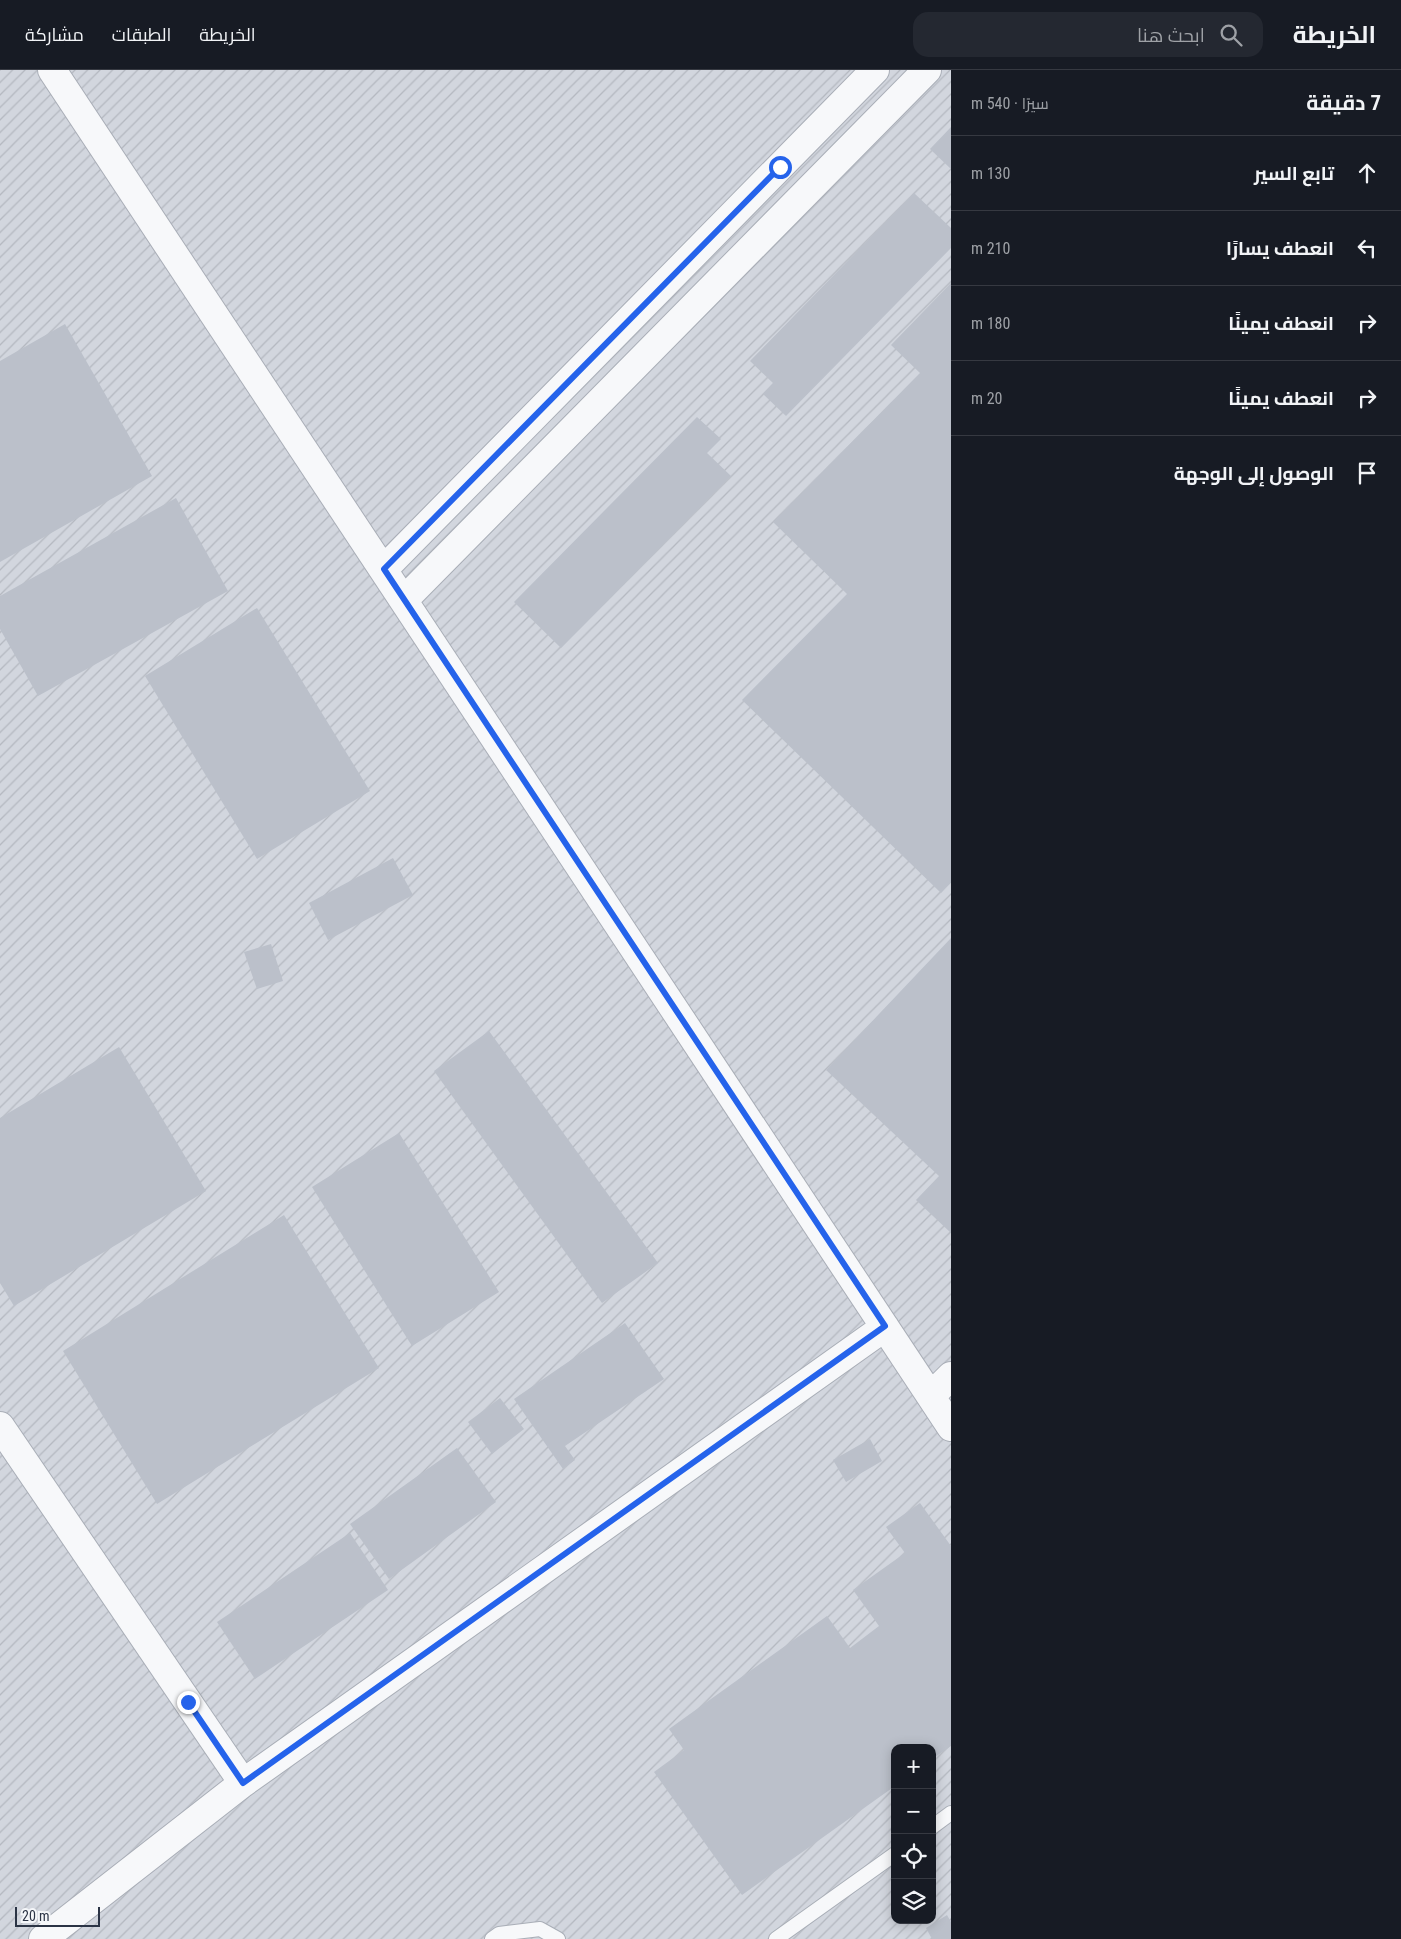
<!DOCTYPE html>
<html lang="ar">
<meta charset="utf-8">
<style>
:root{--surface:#171b24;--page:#242831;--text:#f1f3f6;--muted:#9ea1a6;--line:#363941}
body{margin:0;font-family:"Roboto Condensed",Cairo,sans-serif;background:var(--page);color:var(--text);direction:rtl}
.controls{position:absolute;right:15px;bottom:15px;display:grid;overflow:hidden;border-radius:10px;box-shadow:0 2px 12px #0003}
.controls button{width:45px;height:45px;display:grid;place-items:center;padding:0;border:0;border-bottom:1px solid var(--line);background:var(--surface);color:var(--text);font:25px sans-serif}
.scale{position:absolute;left:15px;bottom:12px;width:85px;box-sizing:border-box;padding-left:5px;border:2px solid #2b3445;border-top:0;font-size:14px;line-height:18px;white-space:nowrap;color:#2b3445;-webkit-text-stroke:4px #f4f6f9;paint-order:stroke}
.stop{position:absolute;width:15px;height:15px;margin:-11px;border:4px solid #2563eb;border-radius:50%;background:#fff}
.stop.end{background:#2563eb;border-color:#fff;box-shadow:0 1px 5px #0008}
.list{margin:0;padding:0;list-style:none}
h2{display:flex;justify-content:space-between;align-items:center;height:65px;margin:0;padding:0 20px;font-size:21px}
h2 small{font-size:16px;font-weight:400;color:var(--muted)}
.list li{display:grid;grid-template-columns:32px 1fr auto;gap:15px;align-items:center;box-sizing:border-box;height:75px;padding:0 20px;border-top:1px solid var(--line)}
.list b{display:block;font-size:19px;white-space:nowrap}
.list em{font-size:16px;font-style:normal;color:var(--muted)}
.icon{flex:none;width:28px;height:28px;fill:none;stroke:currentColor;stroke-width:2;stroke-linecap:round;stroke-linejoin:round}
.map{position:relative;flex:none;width:951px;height:1869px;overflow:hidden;direction:ltr}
header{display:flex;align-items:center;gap:30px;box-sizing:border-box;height:70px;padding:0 25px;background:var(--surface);border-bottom:1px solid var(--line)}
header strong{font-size:24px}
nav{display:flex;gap:28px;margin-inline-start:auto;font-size:18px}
.search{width:350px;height:45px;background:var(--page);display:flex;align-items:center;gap:12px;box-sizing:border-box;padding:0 18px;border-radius:15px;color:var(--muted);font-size:19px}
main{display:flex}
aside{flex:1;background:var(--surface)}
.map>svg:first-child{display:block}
.industrial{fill:url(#industrial-furrows);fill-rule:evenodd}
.building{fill:#bbc0ca}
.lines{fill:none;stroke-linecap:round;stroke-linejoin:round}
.lane-casing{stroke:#a9aeb7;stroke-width:16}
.street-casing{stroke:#a9aeb7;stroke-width:30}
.lane{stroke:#f7f8fa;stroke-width:14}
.street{stroke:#f7f8fa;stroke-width:28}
.route{stroke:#2563eb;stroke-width:6}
</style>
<header>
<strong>الخريطة</strong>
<div class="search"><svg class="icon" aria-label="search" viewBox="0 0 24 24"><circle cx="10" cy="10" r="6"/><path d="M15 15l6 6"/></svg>ابحث هنا</div>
<nav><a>الخريطة</a><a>الطبقات</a><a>مشاركة</a></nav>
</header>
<main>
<aside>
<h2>7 دقيقة<small>سيرًا · 540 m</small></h2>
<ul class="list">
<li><svg class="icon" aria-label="ahead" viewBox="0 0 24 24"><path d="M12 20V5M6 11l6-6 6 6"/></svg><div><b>تابع السير</b></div><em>130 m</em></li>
<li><svg class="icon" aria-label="left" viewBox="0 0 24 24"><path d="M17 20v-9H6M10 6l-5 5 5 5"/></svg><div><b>انعطف يسارًا</b></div><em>210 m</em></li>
<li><svg class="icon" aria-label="right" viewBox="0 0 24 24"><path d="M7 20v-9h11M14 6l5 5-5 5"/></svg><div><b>انعطف يمينًا</b></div><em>180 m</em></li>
<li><svg class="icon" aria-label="right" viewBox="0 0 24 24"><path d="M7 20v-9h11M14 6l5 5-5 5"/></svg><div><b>انعطف يمينًا</b></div><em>20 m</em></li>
<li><svg class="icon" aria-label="arrive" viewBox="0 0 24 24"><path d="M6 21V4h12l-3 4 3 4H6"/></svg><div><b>الوصول إلى الوجهة</b></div></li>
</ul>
</aside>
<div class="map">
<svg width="951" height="1869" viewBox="0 0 951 1869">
<defs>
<pattern id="industrial-furrows" width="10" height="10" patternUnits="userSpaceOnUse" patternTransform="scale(1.25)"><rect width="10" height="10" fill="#d2d6de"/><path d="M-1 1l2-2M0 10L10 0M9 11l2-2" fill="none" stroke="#b4b8c0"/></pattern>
</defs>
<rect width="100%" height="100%" fill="#e4e7ec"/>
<path class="industrial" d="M0,0H951V1869H0ZM895,1678H932V1850H895Z"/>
<path class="building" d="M951,57V99L930,79Z
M914,123L951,158V178L786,346L763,324L773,313L750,291Z
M951,213V812L941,823L742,630L847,524L773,452L920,303L891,275Z
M65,254L152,406L0,492V291Z
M697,347L721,369L707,383L731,406L561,578L514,532Z
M176,428L228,521L38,626L0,559V526Z
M257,538L370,721L257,789L145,606Z
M393,788L413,825L328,870L309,833Z
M951,868V1163L916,1130L939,1106L826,1000Z
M271,874L283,911L257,919L244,882Z
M489,961L658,1193L602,1233L434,1001Z
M119,977L206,1121L14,1236L0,1213V1048Z
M399,1063L499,1222L412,1276L312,1117Z
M284,1145L379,1298L157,1434L63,1281Z
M625,1253L664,1309L565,1376L575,1390L563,1399L514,1329Z
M500,1328L524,1359L492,1384L468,1352Z
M870,1369L882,1391L846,1412L833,1390Z
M457,1378L496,1432L389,1509L350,1454Z
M920,1433L951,1476V1676L932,1689V1678H895V1716L742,1825L654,1702L684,1680L669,1659L827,1546L850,1578L879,1556L853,1520L905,1483L886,1457Z
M350,1463L388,1520L255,1609L217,1552Z
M947,1845L951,1852V1869H932L926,1858Z"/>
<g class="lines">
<g class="lane-casing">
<path id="lane" d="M932,1757L951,1743
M492,1869L499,1864L540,1859L558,1869
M776,1869L895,1784"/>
</g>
<g class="street-casing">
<path id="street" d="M52,0L951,1357
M384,499L875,0
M404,530L927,0
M931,1326L951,1306
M0,1356L243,1713
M43,1869L243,1713L885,1257"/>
</g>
<use href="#lane" class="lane"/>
<use href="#street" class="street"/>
</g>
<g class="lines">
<path class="route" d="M188,1632L243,1713L885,1256L384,499L780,97"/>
</g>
</svg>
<div class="controls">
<button>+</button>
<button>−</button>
<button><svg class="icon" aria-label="locate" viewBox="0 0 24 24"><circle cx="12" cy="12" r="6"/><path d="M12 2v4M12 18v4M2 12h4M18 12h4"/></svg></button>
<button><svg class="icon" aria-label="layers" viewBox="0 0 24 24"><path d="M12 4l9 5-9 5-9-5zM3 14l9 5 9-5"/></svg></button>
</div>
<div class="scale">20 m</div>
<div class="stop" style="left:780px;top:97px"></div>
<div class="stop end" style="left:188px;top:1632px"></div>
</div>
</main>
